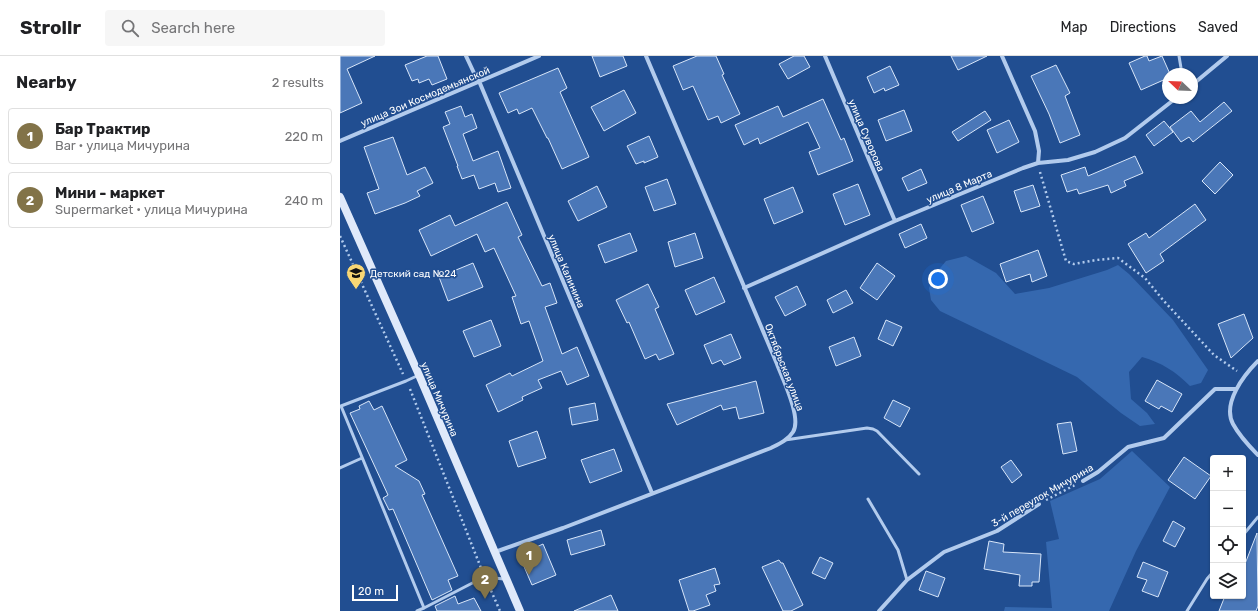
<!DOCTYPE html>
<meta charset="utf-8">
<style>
:root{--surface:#fff;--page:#f6f6f6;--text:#202124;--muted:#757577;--line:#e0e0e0;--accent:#827348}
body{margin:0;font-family:Rubik,sans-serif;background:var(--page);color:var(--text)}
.controls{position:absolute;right:12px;bottom:12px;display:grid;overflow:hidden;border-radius:4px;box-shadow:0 1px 3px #0004}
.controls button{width:36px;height:36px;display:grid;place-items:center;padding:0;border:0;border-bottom:1px solid var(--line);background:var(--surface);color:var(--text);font:20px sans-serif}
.compass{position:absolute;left:822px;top:12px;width:36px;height:36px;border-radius:50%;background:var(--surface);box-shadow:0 1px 3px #0004;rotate:293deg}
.scale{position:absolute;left:12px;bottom:10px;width:46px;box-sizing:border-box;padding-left:4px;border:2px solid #fff;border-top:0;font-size:11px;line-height:14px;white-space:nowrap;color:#fff;-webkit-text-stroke:3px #214e91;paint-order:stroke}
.you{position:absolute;left:598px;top:223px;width:14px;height:14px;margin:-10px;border:3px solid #fff;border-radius:50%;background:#1a73e8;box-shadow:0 0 0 6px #1a73e833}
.badge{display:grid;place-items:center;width:26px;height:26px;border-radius:50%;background:var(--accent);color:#fff;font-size:13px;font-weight:700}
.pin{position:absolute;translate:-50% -33px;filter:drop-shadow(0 1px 2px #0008)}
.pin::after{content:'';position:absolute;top:21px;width:14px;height:12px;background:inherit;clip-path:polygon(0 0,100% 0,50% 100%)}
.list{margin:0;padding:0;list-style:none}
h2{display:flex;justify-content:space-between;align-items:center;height:52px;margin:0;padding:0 16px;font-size:17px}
h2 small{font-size:13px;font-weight:400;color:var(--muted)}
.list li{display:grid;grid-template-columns:26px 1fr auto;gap:12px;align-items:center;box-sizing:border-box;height:56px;margin:0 8px 8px;padding:0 8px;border:1px solid var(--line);border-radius:4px}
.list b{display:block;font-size:15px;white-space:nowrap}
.list p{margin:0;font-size:13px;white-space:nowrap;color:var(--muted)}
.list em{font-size:13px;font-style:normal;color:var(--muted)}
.icon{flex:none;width:22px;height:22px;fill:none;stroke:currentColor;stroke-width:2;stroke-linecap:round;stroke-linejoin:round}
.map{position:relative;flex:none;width:918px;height:555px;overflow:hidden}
header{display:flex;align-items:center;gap:24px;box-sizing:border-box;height:56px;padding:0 20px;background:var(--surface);border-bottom:1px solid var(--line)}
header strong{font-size:19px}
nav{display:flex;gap:22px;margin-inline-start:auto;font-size:14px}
.search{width:280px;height:36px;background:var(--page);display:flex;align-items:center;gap:10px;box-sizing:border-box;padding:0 14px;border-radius:4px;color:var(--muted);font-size:15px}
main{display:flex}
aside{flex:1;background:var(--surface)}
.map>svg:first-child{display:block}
.green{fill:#3568af}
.building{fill:#4a77b8;stroke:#d8e6f9}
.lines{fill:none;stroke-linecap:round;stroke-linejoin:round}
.path{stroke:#b2cbed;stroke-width:2.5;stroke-dasharray:2 3;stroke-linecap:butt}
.lane{stroke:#b2cbed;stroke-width:3}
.street{stroke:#b2cbed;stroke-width:4}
.secondary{stroke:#dfe9fa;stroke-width:8}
.labels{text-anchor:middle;stroke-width:3;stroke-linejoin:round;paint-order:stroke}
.street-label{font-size:10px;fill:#fff;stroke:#214e91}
.poi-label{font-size:10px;fill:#fff;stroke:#214e91;text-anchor:start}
</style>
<header>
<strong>Strollr</strong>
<div class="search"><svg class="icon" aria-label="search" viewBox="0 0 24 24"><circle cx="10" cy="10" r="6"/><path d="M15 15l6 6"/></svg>Search here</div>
<nav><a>Map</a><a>Directions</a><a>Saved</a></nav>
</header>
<main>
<aside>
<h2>Nearby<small>2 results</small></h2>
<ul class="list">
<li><span class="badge">1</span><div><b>Бар Трактир</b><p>Bar · улица Мичурина</p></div><em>220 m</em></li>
<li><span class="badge">2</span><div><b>Мини - маркет</b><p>Supermarket · улица Мичурина</p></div><em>240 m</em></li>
</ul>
</aside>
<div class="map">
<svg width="918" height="555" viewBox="0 0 918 555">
<rect width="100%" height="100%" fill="#214e91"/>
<path class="green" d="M626,200L656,217L675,238L709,232L767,214L778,209L789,218L833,264L868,314L861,327L850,330C835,315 822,307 802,301L789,316L791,343L807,357L815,368L800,370L781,357L737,321L600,255L591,244L589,232L596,217L606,205Z
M792,395L830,431L796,495L769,555H664L665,551L712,552L706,486L719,483L710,445L760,423Z"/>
<path class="building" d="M0,0H35L7,13L22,47L0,57Z
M87,0H98L107,23L92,29L89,23L79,27L78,23L72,25L65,9Z
M252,0H283L287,10L260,21Z
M357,0H376L384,18L382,19L400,58L381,67L378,60L368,64L353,30L343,34L333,10Z
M454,0H464L470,11L448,23L439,8Z
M611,0H647L618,14Z
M805,0H807L809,5L822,0L830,18H828V22L801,34L789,7Z
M716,9L730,37L725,40L740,79L720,87L709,58L691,20Z
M550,10L559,29L545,35L544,32L534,37L527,21Z
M218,12L227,32L220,36L249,101L222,113L208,82H207L192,52L179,58L177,53L168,57L159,37Z
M284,34L296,57L264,75L251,51Z
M483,43L501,84L504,82L513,105L478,119L469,96L480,92L468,66L420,88L418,82L404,89L395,69L438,50L443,61Z
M884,46L892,55L853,86L849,81L841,86L830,71L851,55L860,66Z
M121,50L125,61L132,58L137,72L123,78L133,105L158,95L171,132L158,136L155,127L139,133L134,119L122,123L117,110H118L103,71L110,68L105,56Z
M564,54L572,75L546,85L538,64Z
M645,55L651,64L618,85L612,76Z
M669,64L679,86L657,97L647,74Z
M824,65L833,76L814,90L806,79Z
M309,80L318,101L304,107V105L296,108L287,90Z
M53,81L67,119L85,111L93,127L77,135L80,140L65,147L35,158L27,137L39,133L24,91Z
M795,100L803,117L784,125L786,130L771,137L768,129L739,138L737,133L727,136L721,119L745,111L748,120Z
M880,106L893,119L875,138L862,125Z
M581,113L587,127L568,135L562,122Z
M327,123L336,148L314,155L305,131Z
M518,128L530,159L505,169L493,138Z
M693,129L700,150L681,156L674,135Z
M257,130L267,151L238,165L228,145Z
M453,131L463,156L434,168L424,143Z
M643,140L654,167L632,176L621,149Z
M167,146L182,179L178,181L202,230L210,227L217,247L205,251L222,298L237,291L249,320L227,329L221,315L198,324L202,332L182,341L183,344L158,356L146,329L170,317L172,320L203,305L189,265L181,268L172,241L176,240L154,192L145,196L137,178L91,200L79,174L110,159L115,170Z
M855,148L866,164L820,198L824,205L806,217L788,188L806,177L809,182Z
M581,168L587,182L565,192L559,178Z
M290,177L297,195L265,207L258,189Z
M355,177L363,202L335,211L328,186Z
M698,194L707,220L692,226L690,218L666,226L660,208Z
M133,207L143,231L108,245L99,221Z
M537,207L555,220L537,244L520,232Z
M374,221L385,246L356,259L345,234Z
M308,228L319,251L315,253L334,298L319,304L316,298L305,303L289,266L287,267L276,244Z
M457,230L466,249L445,260L435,241Z
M506,234L513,247L493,257L487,244Z
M904,258L913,282L891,302L878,268Z
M151,264L161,290L134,301L123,275Z
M546,264L562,271L553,290L538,283Z
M391,278L401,302L384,309L381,304L372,308L364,289Z
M514,281L521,300L496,310L489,291Z
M817,324L842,338L832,356L821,350L819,353L805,345Z
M416,325L424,357L399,363L396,351L383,354L381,349L337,369L327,348Z
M553,344L570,352L560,371L544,362Z
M29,345L34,354L42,350L67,404L55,410L79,425L85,438L82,439L118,520L108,524L112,534L92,544L53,453L49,454L43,442L48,439L10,357L20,353L19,350Z
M255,347L258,364L232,369L229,352Z
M731,366L737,395L723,398L717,368Z
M197,375L206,402L178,411L169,385Z
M274,393L282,415L250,427L241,404Z
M844,401L871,420L855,443L828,424Z
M671,404L682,419L672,427L661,411Z
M833,465L845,472L835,491L823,485Z
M261,474L265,489L231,499L227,484Z
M917,477L918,550L916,555H879L885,540H903V513Z
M649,485L664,488L663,496L701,498L699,526H692V530H679L680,519L644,513Z
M203,488L216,519L192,529L179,499Z
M480,501L493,507L485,523L472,517Z
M439,504L441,507H443L463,549L451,555H443L422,511Z
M803,506L828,516L818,541L802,535L807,524L797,521Z
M375,512L380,528L374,529L376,535L366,539L370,549L353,555H349L339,524Z
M586,515L605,522L598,541L579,534Z
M271,539L278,555H234Z
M115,540L118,548L134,542L141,555H97L95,550Z"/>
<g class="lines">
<path class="path" d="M700,116L726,205L734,208L756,204L778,202L805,222L823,244L874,299L897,315
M0,180L63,318
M70,333L141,512
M706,444L735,429
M149,530L160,555"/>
<path class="lane" d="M839,0L842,18
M79,319L66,325L1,350L84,552L144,521L164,523
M445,384L527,372L533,373L537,375L579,418
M0,412L22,402
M528,443L558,494L567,524
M903,479L918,461
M77,555L84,552
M847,555L867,523L873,516"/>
<path class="street" d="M126,0L134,17L139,25L312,437
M485,0L555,165
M662,0L695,75L699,95L698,107
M852,29L887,0
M0,85L199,0
M404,232L555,165L683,112L698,107L728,104L755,96L785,82L836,42
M918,305C904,319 882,347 893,368C899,379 909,390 918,399
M743,425L758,416L788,391L824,382L875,333H896
M155,496L223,472L431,392C439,388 448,384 453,376C462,362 443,324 437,308L306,0
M539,555L567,524L604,496L657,475L699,448"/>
<path class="secondary" d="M0,141L79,319L180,555"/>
</g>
<defs>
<g id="school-pin" transform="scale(1)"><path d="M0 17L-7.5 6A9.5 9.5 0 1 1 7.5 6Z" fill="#f9d774" stroke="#214e91"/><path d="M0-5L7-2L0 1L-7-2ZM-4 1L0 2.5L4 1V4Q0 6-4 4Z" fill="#111"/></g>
</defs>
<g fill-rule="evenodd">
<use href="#school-pin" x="16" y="217"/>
</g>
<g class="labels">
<g class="street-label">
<text transform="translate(85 40) rotate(-23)" y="4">улица Зои Космодемьянской</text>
<text transform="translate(527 79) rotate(67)" y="4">улица Суворова</text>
<text transform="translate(619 130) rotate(-23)" y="4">улица 8 Марта</text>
<text transform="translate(227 215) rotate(67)" y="4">улица Калинина</text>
<text transform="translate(445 311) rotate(69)" y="4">Октябрьская улица</text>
<text transform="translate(100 343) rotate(67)" y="4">улица Мичурина</text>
<text transform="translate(702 439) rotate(-30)" y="4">3-й переулок Мичурина</text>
</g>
<g class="poi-label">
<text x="30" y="221">Детский сад №24</text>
</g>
</g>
</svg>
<div class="controls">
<button>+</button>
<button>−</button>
<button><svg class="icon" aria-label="locate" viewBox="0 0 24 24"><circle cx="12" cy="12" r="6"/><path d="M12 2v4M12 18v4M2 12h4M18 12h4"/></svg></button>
<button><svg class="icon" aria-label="layers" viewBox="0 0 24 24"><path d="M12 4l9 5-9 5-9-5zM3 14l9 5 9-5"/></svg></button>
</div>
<svg class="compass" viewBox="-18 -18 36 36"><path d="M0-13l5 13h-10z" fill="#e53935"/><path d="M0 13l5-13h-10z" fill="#757577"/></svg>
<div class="scale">20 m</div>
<div class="you"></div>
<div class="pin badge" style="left:189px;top:519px">1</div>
<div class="pin badge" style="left:145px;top:543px">2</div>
</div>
</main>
